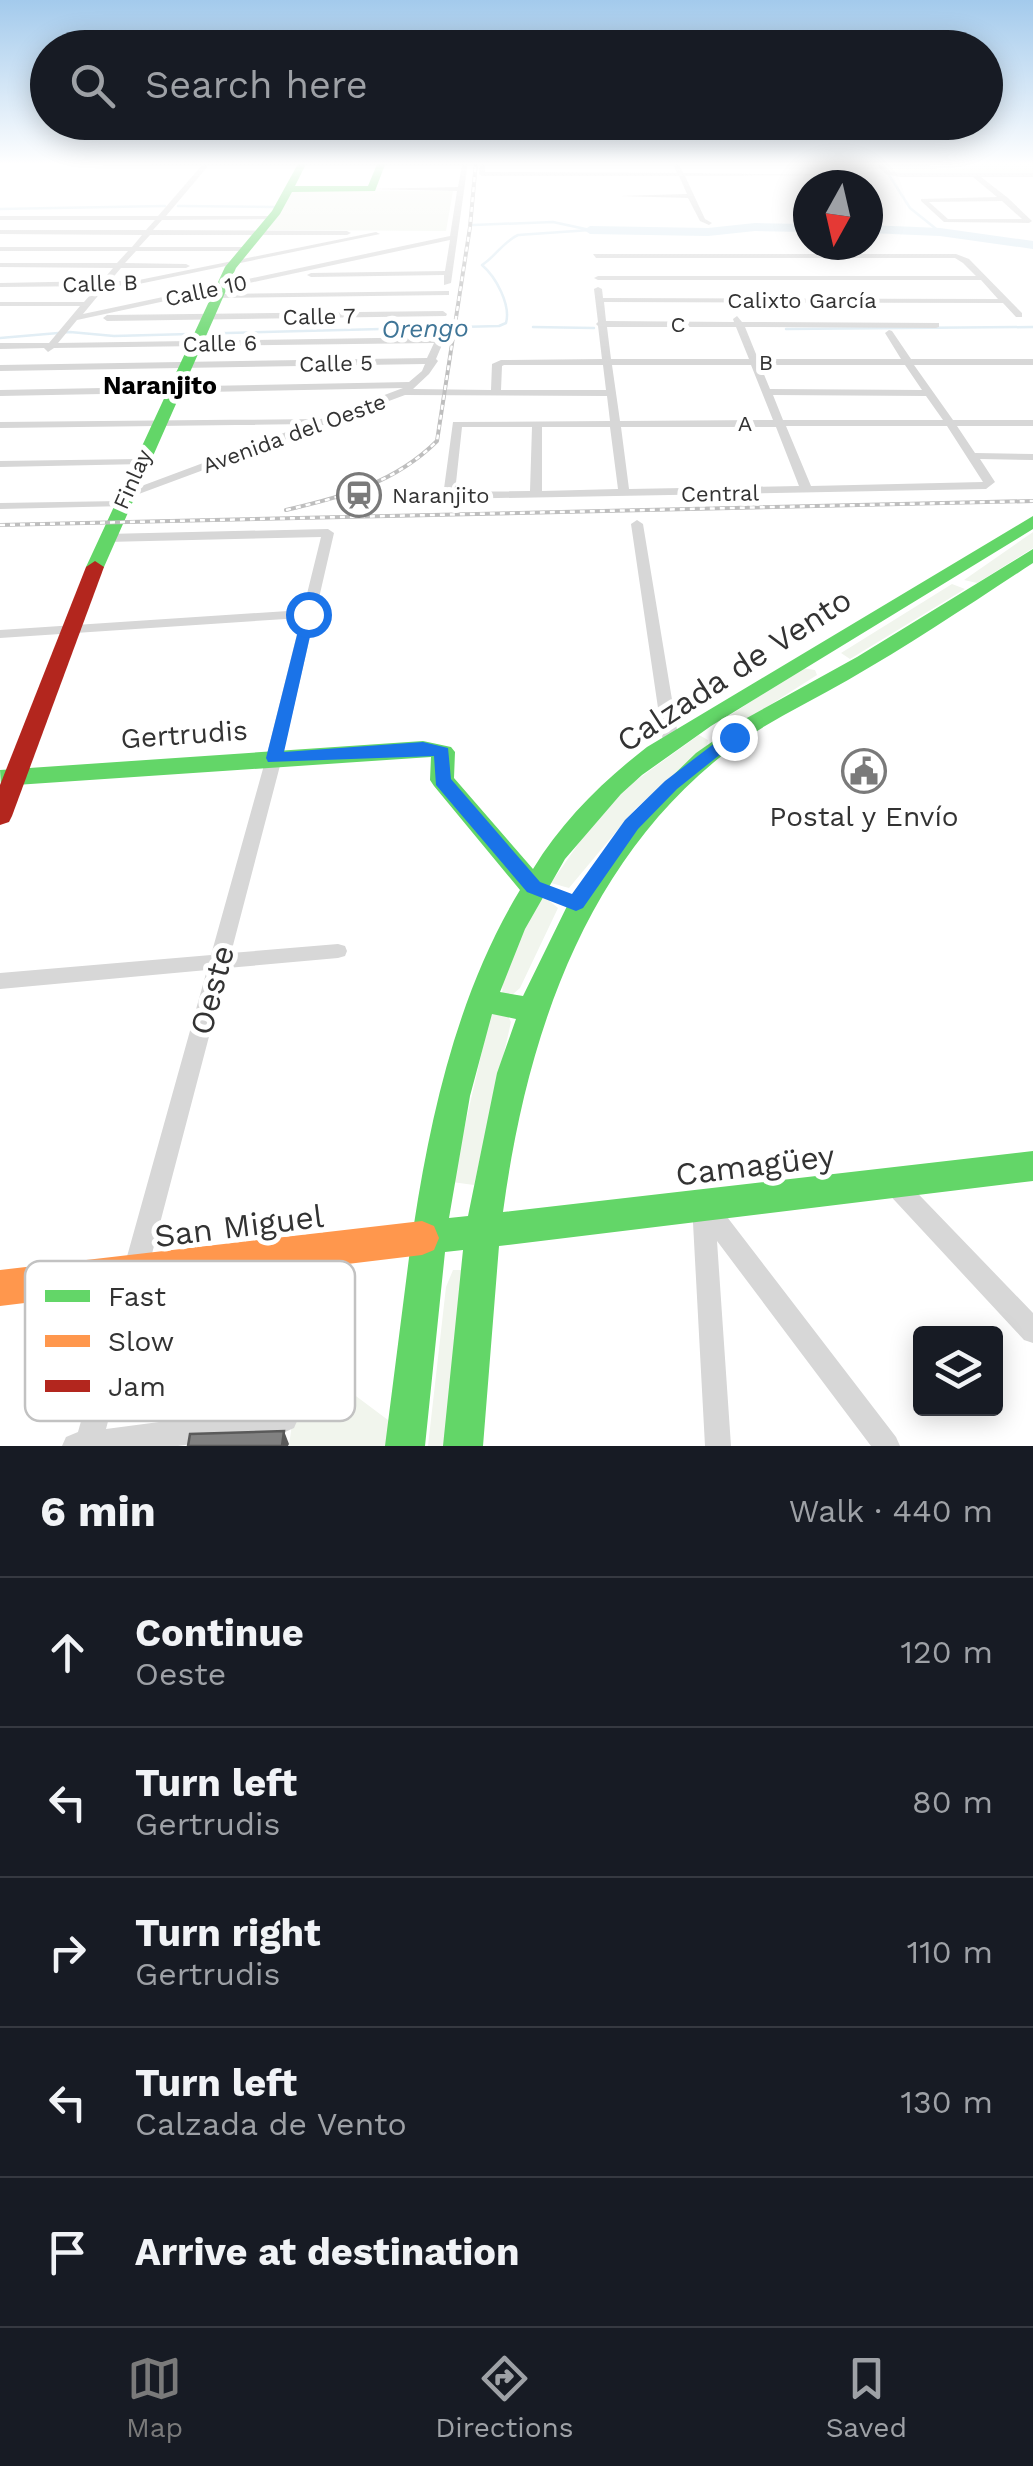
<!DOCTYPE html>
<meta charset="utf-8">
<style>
:root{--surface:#171b24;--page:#20242c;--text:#f1f3f6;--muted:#9ea1a6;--line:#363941;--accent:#7a7a7a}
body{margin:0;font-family:"Work Sans",sans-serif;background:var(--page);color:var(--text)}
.controls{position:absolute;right:30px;bottom:30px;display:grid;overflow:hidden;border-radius:10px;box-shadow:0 5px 25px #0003}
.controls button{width:90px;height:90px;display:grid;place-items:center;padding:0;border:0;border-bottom:2px solid var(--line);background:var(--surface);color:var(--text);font:50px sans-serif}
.compass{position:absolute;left:793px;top:170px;width:90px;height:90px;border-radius:50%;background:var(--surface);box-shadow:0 5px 25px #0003;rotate:188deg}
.stop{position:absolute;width:30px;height:30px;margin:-22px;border:8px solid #1a73e8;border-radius:50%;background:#fff}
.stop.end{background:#1a73e8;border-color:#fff;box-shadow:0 2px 10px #0008}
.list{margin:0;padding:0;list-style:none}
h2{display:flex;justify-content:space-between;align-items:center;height:130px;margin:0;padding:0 40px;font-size:42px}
h2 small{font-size:32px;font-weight:400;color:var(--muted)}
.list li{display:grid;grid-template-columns:65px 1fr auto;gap:30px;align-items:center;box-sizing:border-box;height:150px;padding:0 40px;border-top:2px solid var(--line)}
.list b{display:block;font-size:38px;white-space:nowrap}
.list p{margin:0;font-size:32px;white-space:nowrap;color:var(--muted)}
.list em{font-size:32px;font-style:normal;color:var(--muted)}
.icon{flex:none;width:55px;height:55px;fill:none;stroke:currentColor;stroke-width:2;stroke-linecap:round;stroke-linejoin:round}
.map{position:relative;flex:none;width:1033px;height:1446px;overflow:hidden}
.search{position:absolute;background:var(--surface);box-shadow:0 5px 25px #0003;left:30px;right:30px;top:30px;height:110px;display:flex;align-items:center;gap:25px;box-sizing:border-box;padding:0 35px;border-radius:55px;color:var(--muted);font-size:38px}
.sheet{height:880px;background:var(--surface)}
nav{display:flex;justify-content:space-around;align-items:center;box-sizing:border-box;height:140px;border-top:2px solid var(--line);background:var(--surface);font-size:28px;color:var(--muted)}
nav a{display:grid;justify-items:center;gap:5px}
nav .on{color:var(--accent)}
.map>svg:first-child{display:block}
.green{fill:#f1f5ed}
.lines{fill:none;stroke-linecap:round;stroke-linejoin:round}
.stream{stroke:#ddebf3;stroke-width:2.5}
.river{fill:#ddebf3;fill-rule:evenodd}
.street{fill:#d7d7d7;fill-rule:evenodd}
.fast{fill:#63d668;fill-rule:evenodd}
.slow{fill:#ff974d;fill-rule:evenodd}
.jam{fill:#b3261e;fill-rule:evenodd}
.rail-casing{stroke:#bebebe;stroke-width:4}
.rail{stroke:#fff;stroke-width:2.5;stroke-dasharray:5;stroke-linecap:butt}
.shaded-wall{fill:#5a5a5a}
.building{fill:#818181;stroke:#5a5a5a;stroke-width:2.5}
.route{fill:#1a73e8}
.labels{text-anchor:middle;stroke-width:10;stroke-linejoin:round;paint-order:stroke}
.far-street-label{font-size:22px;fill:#333;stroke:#fff}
.far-poi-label{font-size:22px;fill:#333;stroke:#fff;text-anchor:start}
.far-water-label{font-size:25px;font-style:italic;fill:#3f7597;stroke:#fff}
.far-neighbourhood-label{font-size:25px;font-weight:bold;fill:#000;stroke:#fff}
.street-label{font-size:28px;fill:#333;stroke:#fff}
.poi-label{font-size:28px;fill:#333;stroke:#fff}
.near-street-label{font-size:32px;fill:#333;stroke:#fff}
.key{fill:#fff;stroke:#c2c2c2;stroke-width:2.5}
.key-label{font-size:28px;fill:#333}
</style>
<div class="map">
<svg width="1033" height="1446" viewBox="0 0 1033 1446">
<rect width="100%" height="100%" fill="#fff"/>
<path class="green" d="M875,162H1033V175H900L888,173Z
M293,190L453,191L446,231L268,230Z
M1033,532V548L977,583L964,580Z
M952,584L965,589L850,659L841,653Z
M802,668L815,670L817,675L743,722L729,716Z
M699,735L708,740L707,746L635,809L569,888L551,883L609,800Z
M546,898L558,908L520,988L512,995L502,996L504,955L536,900Z
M491,1012L507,1014L511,1022L474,1185L452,1182Z
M453,1270H462L453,1446H428L446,1287Z
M301,1355L392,1423L389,1446H289Z"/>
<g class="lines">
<path class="stream" d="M889,175L910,208L940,232
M178,206L275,207
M0,209L165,206
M473,225L553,222L590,230
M533,327L594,328
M786,329L1033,327
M0,338L70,332L114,336L499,326L506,323C511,305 496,277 482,265C496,256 504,241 518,235L590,230"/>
<path class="river" d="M755,223L808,224V232L755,231L708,236L590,234L584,230L590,226L708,228Z
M868,225L940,228L1033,241V249L940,236L868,233Z"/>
<path class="street" d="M150,162H468L451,283L444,285V275L311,277L307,275L311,273L445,271L450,240L77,320L58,343L440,337L444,340L436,359L438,361L429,374L413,389L491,390L492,364L501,360L602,359L598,326L596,324L598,322L594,289L598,287L602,289L603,298L998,299L981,280H598L594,278L598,276H976L963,263L955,258H596L593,254H956L969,259L1022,313V317H1016L1003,303L604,302L606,321L734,322L733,319L737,316L742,322L939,323V327L936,328L745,327L758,359H901L885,333L889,330L892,331L911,359H1033V365H914L953,420H1033V426H957L975,453L1033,454V460L980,459L995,482L986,489L449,499L443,496L453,422L610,421L607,396L405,395L128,498H120V494L308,424L0,428V422L321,419L403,388L0,396V390L409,382L422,371L425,364L0,371V365L427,358L434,343L54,348L48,352L44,348L0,349V343H49L80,306H0V302H84L98,286L0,287V283L102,281L113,268L0,267V263H117L128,251H0V247H132L142,235L0,234V230H146L155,220H0V216H158L202,165H152ZM209,165H462L458,187L369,189L457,191L450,236L83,314L106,286L134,285L380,234L376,232L134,281H110L121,268H186L190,266L186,264L125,263L136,251H245L249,249L245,247H139L150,235H347L351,233L347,231L153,230L162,220L273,219L271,216H166ZM607,327H736L749,359H611ZM504,365H603L606,390H501L502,366ZM612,365H751L773,420L620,421ZM760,365H905L922,390L770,389ZM773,395L926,396L943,420H783ZM786,426H947L983,482L811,486ZM462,427H532L530,491L455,492ZM542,427H610L618,489L542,491ZM621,427H776L799,486L629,489Z
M480,162H486L485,172L677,173L672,162H678L683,173L832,175L685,176L705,219L712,223L709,225L700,221L688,198L620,196L687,194L679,176H482L479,174Z
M872,162H879L890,171L900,173H1033V177H981L1008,198L1032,221L1029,223L944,222L921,201V199L997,197L973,177H900L886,174ZM1002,201L1022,219H948L929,202Z
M446,291H449V295L216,298L212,296L216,294Z
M443,311L447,314L446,316L107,321L103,318L107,315Z
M140,459L144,460V464L0,467V461Z
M121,501L125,502V506L0,509V503Z
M637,520L643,524L679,742L671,747L663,742L631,524Z
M328,529L334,533L282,758L231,953L338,944L345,946L347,951L345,956L338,958L227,968L106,1429L273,1407L294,1251L298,1243L306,1239L314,1243L318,1251L298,1419L294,1428L285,1432L178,1446H62L66,1437L78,1432L207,970L0,989V973L211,955L266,758L301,618L0,638V630L303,610L321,537L106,542L100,538L106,534Z
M892,1171L900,1175L1033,1313V1343L1024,1340L884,1189L881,1182L884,1175Z
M703,1193L711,1196L896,1437L900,1446H871L717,1241L731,1446H705L692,1204L695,1196Z"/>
<path class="fast" d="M299,162H307L295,186H368L378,162H386L375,191L292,192L280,214L236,268L104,567L95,573L88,571L86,567L225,267L272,211Z
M1033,516V529L711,726L642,775L621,794L565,859L525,929L500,992L523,996L571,898L625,822L696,753L745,719L857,657L1033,549V563C972,603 911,644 848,680C806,704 762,724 724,754C583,865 526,1040 503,1212L1033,1151V1181L499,1246L483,1446H443L463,1250L445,1252L425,1446H385L410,1250L405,1238L414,1224C432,1108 459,991 520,890L434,786L430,780L431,757L1,786L0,770L423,741L451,747L455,752L454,778L533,869C562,821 603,781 647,747ZM492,1014L516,1019L497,1073L468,1216L449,1218L470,1096Z"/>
<path class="slow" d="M422,1221L434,1226L439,1238L434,1250L422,1255L0,1306V1270Z"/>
<path class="jam" d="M95,561L104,567L12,816L9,822L0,825V785L86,567Z"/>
<g class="rail-casing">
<path id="rail" d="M286,510C342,497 395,483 437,441L470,227L476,162
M0,525L1033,501"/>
</g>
<use href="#rail" class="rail"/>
</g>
<path class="shaded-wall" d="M284,1431L289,1444L288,1446H282Z"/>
<path class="building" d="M284,1431L282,1446H188L190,1434Z"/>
<linearGradient id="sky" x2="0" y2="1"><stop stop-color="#a3caec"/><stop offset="0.45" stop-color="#fff"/><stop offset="1" stop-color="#fff" stop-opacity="0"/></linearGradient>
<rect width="1033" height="364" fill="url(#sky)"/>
<path class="route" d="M303,611L315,614L284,752L423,742L448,748L451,779L540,882L572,894L625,820L665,781L728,733L742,737L677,789L638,829L583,908L576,911L527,892L436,785L434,756L268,762L266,758Z"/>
<defs>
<g id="station-ring" transform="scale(2.25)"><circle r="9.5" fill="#fff" stroke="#7a7a7a" stroke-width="1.5"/><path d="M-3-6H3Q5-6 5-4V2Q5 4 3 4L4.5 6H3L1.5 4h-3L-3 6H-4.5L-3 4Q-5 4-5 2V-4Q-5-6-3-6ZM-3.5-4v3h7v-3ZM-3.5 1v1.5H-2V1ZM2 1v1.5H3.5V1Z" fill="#7a7a7a"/></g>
<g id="civic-ring" transform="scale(2.25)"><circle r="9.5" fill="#fff" stroke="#7a7a7a" stroke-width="1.5"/><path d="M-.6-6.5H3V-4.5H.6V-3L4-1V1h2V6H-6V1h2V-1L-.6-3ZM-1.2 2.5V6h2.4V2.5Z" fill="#7a7a7a"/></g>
</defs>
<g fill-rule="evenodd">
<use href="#station-ring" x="359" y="495"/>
<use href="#civic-ring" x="864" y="771"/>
</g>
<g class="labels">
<g class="far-street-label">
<text transform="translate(100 283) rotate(-2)" y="8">Calle B</text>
<text transform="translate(206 290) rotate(-12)" y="8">Calle 10</text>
<text x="802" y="308">Calixto García</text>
<text transform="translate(319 316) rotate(-1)" y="8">Calle 7</text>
<text x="678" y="332">C</text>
<text transform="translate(220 343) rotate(-1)" y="8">Calle 6</text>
<text x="766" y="370">B</text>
<text transform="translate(336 363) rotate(-1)" y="8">Calle 5</text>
<text x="745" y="431">A</text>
<text transform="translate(294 433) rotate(-20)" y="8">Avenida del Oeste</text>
<text transform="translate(132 479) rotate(-66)" y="8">Finlay</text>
<text transform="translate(720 493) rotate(-1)" y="8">Central</text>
</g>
<g class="far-poi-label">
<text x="392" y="503">Naranjito</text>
</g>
<g class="far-water-label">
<text transform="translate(425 328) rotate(-1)" y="9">Orengo</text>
</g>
<g class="far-neighbourhood-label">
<text x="160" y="394">Naranjito</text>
</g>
<g class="street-label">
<text transform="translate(184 734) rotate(-4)" y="10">Gertrudis</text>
</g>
<g class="poi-label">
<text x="864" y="826">Postal y Envío</text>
</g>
<g class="near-street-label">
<text transform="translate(734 670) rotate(-33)" y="11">Calzada de Vento</text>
<text transform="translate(212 990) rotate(-75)" y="11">Oeste</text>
<text transform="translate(755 1165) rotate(-7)" y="11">Camagüey</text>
<text transform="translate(239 1226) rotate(-7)" y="11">San Miguel</text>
</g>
</g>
<rect x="25" y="1261" width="330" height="160" rx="15" class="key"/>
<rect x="45" y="1290" width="45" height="12" fill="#63d668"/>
<rect x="45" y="1335" width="45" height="12" fill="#ff974d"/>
<rect x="45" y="1380" width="45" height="12" fill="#b3261e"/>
<g class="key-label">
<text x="108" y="1306">Fast</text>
<text x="108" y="1351">Slow</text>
<text x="108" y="1396">Jam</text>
</g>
</svg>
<div class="controls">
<button><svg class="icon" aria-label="layers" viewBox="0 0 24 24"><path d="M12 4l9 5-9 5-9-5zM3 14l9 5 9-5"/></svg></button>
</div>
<svg class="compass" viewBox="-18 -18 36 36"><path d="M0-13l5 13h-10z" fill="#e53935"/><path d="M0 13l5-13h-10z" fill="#9ea1a6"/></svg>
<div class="stop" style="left:308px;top:614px"></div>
<div class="stop end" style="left:734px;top:737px"></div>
<div class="search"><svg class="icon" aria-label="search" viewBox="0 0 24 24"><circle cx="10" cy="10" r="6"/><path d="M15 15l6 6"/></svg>Search here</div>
</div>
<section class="sheet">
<h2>6 min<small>Walk · 440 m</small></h2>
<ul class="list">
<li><svg class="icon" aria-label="ahead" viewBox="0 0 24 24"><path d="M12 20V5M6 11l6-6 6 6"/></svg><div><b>Continue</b><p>Oeste</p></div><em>120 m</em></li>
<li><svg class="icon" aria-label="left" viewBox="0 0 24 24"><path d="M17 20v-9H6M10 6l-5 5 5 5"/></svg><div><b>Turn left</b><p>Gertrudis</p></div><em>80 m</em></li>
<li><svg class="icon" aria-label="right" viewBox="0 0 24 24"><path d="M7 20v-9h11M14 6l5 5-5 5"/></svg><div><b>Turn right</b><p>Gertrudis</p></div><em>110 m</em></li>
<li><svg class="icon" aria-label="left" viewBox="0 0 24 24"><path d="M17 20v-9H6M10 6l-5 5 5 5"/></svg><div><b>Turn left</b><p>Calzada de Vento</p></div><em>130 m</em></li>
<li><svg class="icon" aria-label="arrive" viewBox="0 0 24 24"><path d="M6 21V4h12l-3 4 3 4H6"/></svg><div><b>Arrive at destination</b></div></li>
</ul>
</section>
<nav>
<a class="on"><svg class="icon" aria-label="map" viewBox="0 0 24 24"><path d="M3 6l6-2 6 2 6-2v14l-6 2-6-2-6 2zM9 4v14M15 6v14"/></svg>Map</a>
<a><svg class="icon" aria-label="directions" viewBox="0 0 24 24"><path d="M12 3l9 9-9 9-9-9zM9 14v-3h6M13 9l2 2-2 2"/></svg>Directions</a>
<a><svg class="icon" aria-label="saved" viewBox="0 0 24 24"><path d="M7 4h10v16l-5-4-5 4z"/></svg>Saved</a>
</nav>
